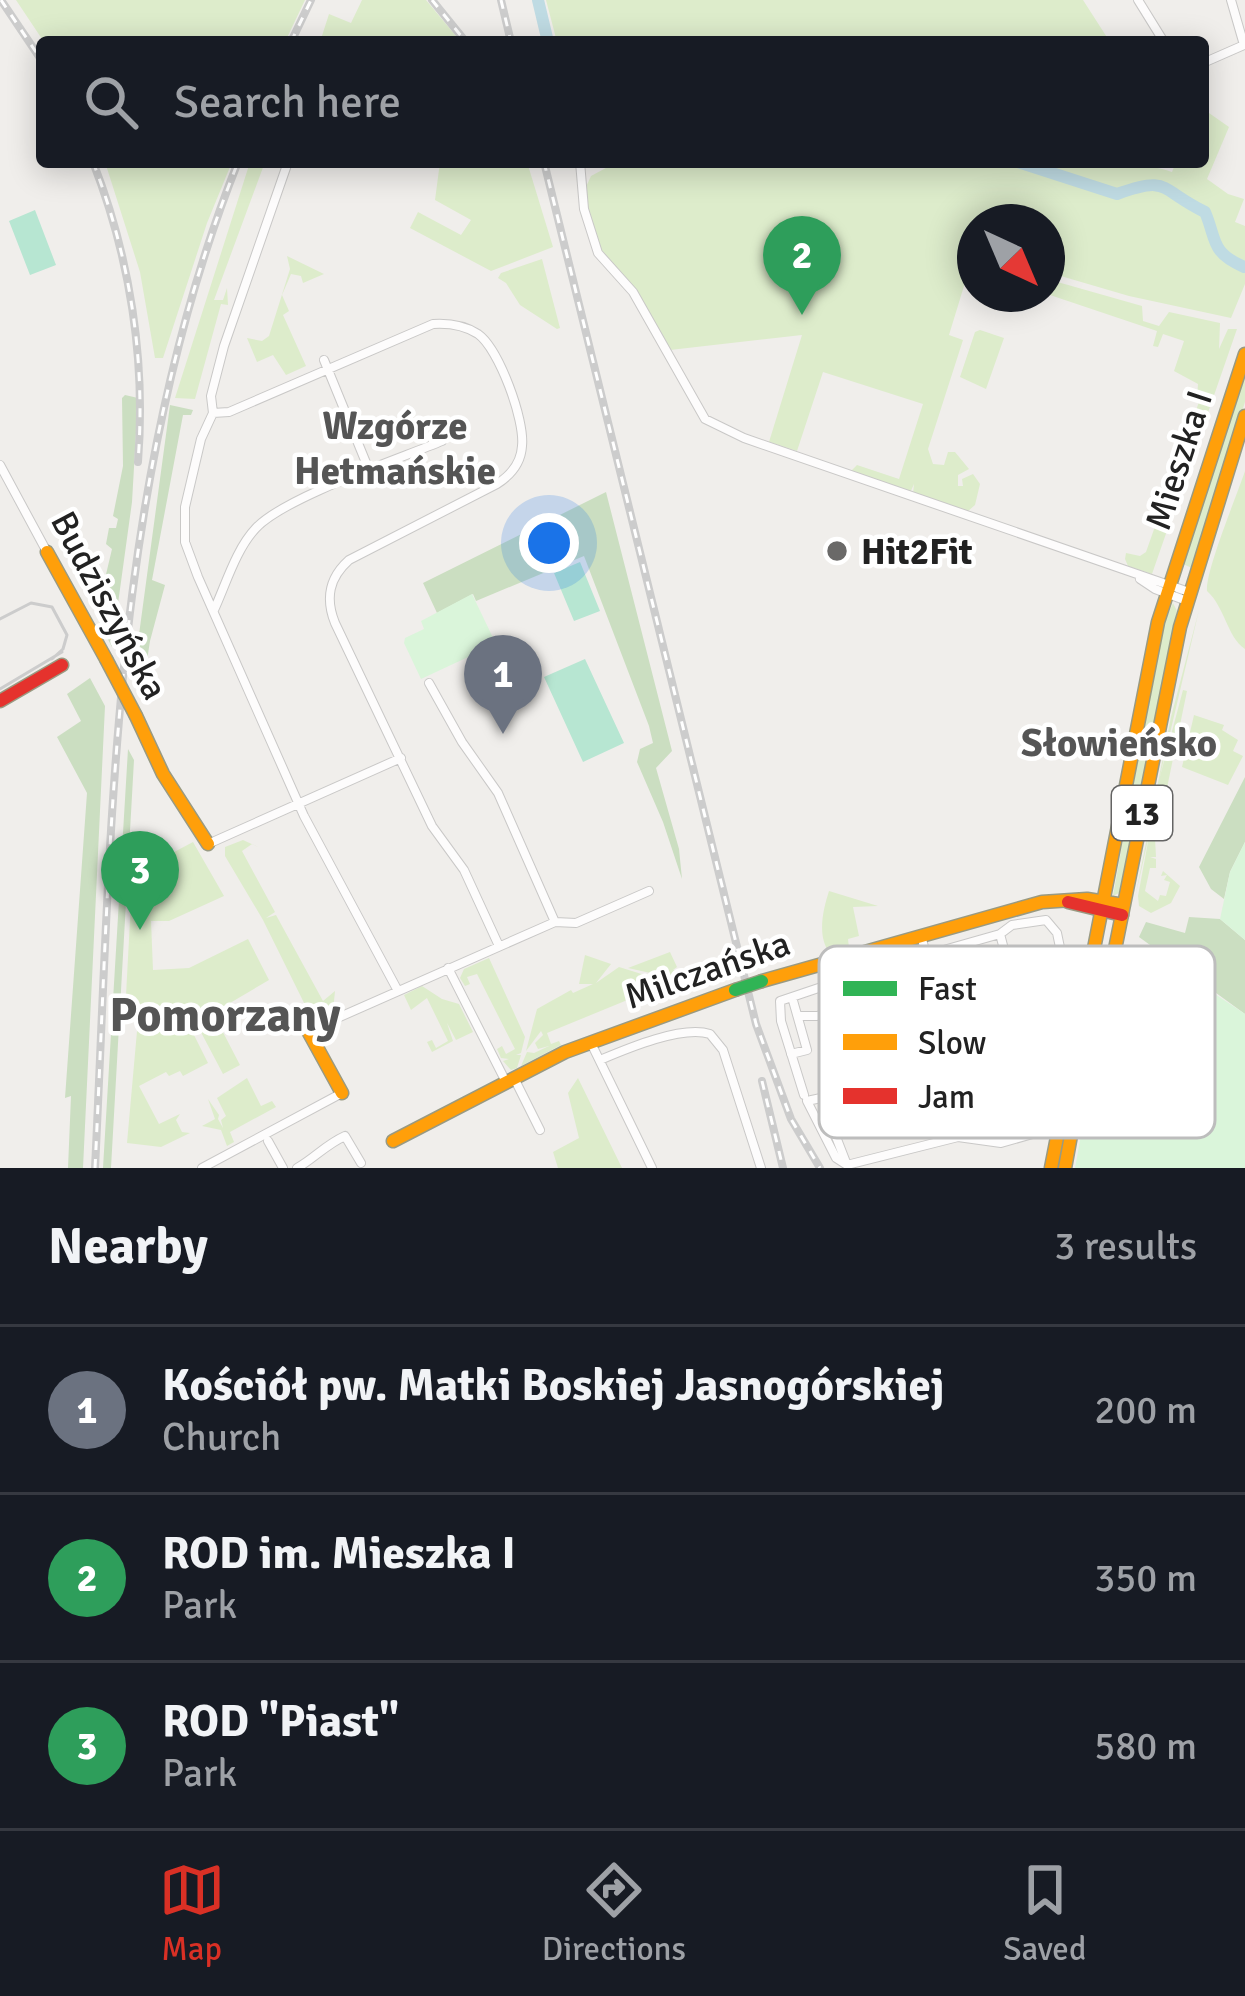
<!DOCTYPE html>
<meta charset="utf-8">
<style>
:root{--surface:#171b24;--page:#242831;--text:#f1f3f6;--muted:#9ea1a6;--line:#363941;--accent:#d93025}
body{margin:0;font-family:Signika,sans-serif;background:var(--page);color:var(--text)}
.compass{position:absolute;left:957px;top:204px;width:108px;height:108px;border-radius:50%;background:var(--surface);box-shadow:0 6px 30px #0003;rotate:136deg}
.you{position:absolute;left:549px;top:543px;width:42px;height:42px;margin:-30px;border:9px solid #fff;border-radius:50%;background:#1a73e8;box-shadow:0 0 0 18px #1a73e833}
.badge{display:grid;place-items:center;width:78px;height:78px;border-radius:50%;background:var(--accent);color:#fff;font-size:39px;font-weight:700}
.pin{position:absolute;translate:-50% -99px;filter:drop-shadow(0 3px 6px #0008)}
.pin::after{content:'';position:absolute;top:63px;width:42px;height:36px;background:inherit;clip-path:polygon(0 0,100% 0,50% 100%)}
.list{margin:0;padding:0;list-style:none}
h2{display:flex;justify-content:space-between;align-items:center;height:156px;margin:0;padding:0 48px;font-size:51px}
h2 small{font-size:39px;font-weight:400;color:var(--muted)}
.list li{display:grid;grid-template-columns:78px 1fr auto;gap:36px;align-items:center;box-sizing:border-box;height:168px;padding:0 48px;border-top:3px solid var(--line)}
.list b{display:block;font-size:45px;white-space:nowrap}
.list p{margin:0;font-size:39px;white-space:nowrap;color:var(--muted)}
.list em{font-size:39px;font-style:normal;color:var(--muted)}
.icon{flex:none;width:66px;height:66px;fill:none;stroke:currentColor;stroke-width:2;stroke-linecap:round;stroke-linejoin:round}
.map{position:relative;flex:none;width:1245px;height:1168px;overflow:hidden}
.search{position:absolute;background:var(--surface);box-shadow:0 6px 30px #0003;left:36px;right:36px;top:36px;height:132px;display:flex;align-items:center;gap:30px;box-sizing:border-box;padding:0 42px;border-radius:12px;color:var(--muted);font-size:45px}
.sheet{height:660px;background:var(--surface)}
nav{display:flex;justify-content:space-around;align-items:center;box-sizing:border-box;height:168px;border-top:3px solid var(--line);background:var(--surface);font-size:33px;color:var(--muted)}
nav a{display:grid;justify-items:center;gap:6px}
nav .on{color:var(--accent)}
.map>svg:first-child{display:block}
.grass{fill:#ddeccb}
.forest{fill:#cbdec1}
.park{fill:#daf5da}
.pitch{fill:#b7e6d2}
.lines{fill:none;stroke-linecap:round;stroke-linejoin:round}
.river{stroke:#bfdbe3;stroke-width:12}
.street-casing{stroke:#c9c8c7;stroke-width:10}
.slow-casing{stroke:#999a82;stroke-width:15}
.jam-casing{stroke:#999a82;stroke-width:15}
.street{stroke:#fdfcfc;stroke-width:8}
.slow{stroke:#ff9f0a;stroke-width:12}
.jam{stroke:#e5322d;stroke-width:12}
.tram{stroke:#ccc;stroke-width:3}
.rail-casing{stroke:#ccc;stroke-width:8}
.rail{stroke:#fff;stroke-width:3;stroke-dasharray:9;stroke-linecap:butt}
.fast-bridge-casing{stroke:#999a82;stroke-width:15;stroke-linecap:butt}
.slow-bridge-casing{stroke:#999a82;stroke-width:15;stroke-linecap:butt}
.fast-bridge{stroke:#30b455;stroke-width:12}
.slow-bridge{stroke:#ff9f0a;stroke-width:12}
.poi-dot{fill:#6a6968;stroke:#fff;stroke-width:4.5}
.labels{text-anchor:middle;stroke-width:9;stroke-linejoin:round;paint-order:stroke}
.shield{fill:#fff;stroke:#646464;stroke-width:3}
.shield-label{font-size:33px;font-weight:bold;fill:#222}
.street-label{font-size:36px;fill:#222;stroke:#fff}
.poi-label{font-size:36px;font-weight:bold;fill:#222;stroke:#fff;text-anchor:start}
.neighbourhood-label{font-size:39px;font-weight:bold;fill:#555;stroke:#fff}
.district-label{font-size:48px;font-weight:bold;fill:#555;stroke:#fff}
.key{fill:#fff;stroke:#bdbdbd;stroke-width:3}
.key-label{font-size:33px;fill:#222}
</style>
<div class="map">
<svg width="1245" height="1168" viewBox="0 0 1245 1168">
<rect width="100%" height="100%" fill="#f0eeeb"/>
<path class="grass" d="M16,0H305L285,42H44Z
M362,0H426L461,42H320L329,14L351,23Z
M546,0H1083L1110,42H557Z
M1209,113L1229,127L1207,179L1228,194L1244,199L1235,222L1245,226V284L1231,318L1129,296L1047,272V222H975V250L949,335L963,340L928,449L933,464L944,465L948,452H955L969,469L958,475V486H963L962,479L973,474L980,484L975,505L967,512L913,494L914,484L910,493L851,471L857,465L899,479L923,404L823,372L797,451L769,442L802,335L670,350L630,282L600,251L586,202L585,189L591,176L617,162H1097C1121,168 1149,163 1172,172L1174,167L1164,162H1142H1203V115Z
M105,162H232L207,223L163,358H155L140,272Z
M250,162H265L214,300H223L227,288L228,305L221,304L195,399L175,398Z
M440,162H527L553,247L491,271L410,228L418,212L461,235L471,220L435,200Z
M287,256L324,274L303,283L301,276L291,274L282,295L289,311L283,315L306,366L286,375L273,355L257,362L247,338L262,341L269,336L290,269Z
M542,259L560,328L557,329L520,305L506,283L498,278L501,273Z
M1047,279L1142,306L1143,321L1159,326L1169,312L1220,323L1219,349L1228,329H1237L1152,574L1128,566L1125,559L1126,553L1140,556L1146,552L1200,399L1197,397L1198,384L1174,371L1184,341L1163,334L1158,347L1153,346L1157,331L1047,294Z
M980,330L1004,338L986,389L960,377L975,332Z
M1245,369V402L1192,568L1183,564Z
M1245,471V649C1227,637 1225,607 1207,591C1205,572 1237,495 1245,471Z
M1173,603L1177,611L1121,892L1113,896L1160,632Z
M1199,610L1159,780L1183,690L1187,691L1161,817L1165,822L1155,838L1156,857H1150L1156,859V868H1150L1145,891L1158,901L1160,895L1166,896L1170,882L1164,880L1167,875L1161,876L1163,871L1180,886L1171,903L1151,913L1139,906L1138,896L1150,831L1135,898L1171,717Z
M1194,715L1224,725L1222,730L1238,740L1233,751L1243,756L1228,785L1182,767Z
M243,840L258,847L252,844L242,851L275,912L266,918L276,915L323,1001L335,991L333,1011L312,1019L263,920L225,856V847Z
M193,842L224,896L169,921H151L153,970L189,968L248,939L269,980L213,1013L240,1065L223,1074L194,1019L188,1023L208,1063L183,1076L180,1071L169,1076L166,1072L139,1086L159,1124L180,1114L176,1120L182,1132L190,1133L161,1147L127,1143L138,1020L125,1014L133,864L161,859Z
M829,891L878,906L853,907L859,936L848,939L849,948L829,952C817,935 823,910 829,891Z
M670,952L677,967L673,970L679,972L669,976L673,985L666,980L642,994L547,1033L551,1044L559,1041L561,1045L521,1066L527,1052L534,1053L549,1046L538,1049L535,1043L543,1035L541,1031L526,1051L537,1009L571,990L573,993L593,984H579L585,955L611,964L596,983L619,967L648,976H664L628,968Z
M489,958L525,1037L521,1053L516,1055H521L517,1068L511,1070L503,1061L509,1059L501,1058L497,1049L502,1046L506,1054L515,1049L477,974L467,977L470,984L465,986L460,978L464,969Z
M422,986L442,999L459,1004L473,1032L456,1040L447,1023L453,1041L432,1052L427,1042L432,1040L436,1048L448,1041L427,998L411,1010L404,995Z
M247,1078L261,1106L272,1101L276,1107L230,1132L234,1142L227,1146L221,1130L202,1126L215,1119L208,1099L219,1115L218,1119L223,1128L221,1120L226,1116L217,1098Z
M578,1078L622,1168H558L553,1152L579,1138L568,1093Z"/>
<path class="forest" d="M125,395L138,398L132,502L112,647L99,622L105,617L99,604L112,549L106,544L109,528H116L118,519L113,516L123,466L122,398Z
M170,405L193,410L191,415H183L152,580L165,585L150,641L141,699L134,685L138,642Z
M606,492L672,751L656,768L679,849L682,879L663,822L637,762L640,749L653,743L649,726L584,556L476,601L473,594L437,613L423,583Z
M90,678L105,706L83,1168H68L71,1096L65,1098L87,793L57,737L81,721L67,694Z
M128,749L134,760L111,1168H103Z
M1245,777V842L1230,872L1224,899L1211,889L1199,867Z
M1189,917L1220,919L1245,940V1014L1139,937L1146,922L1185,933Z"/>
<path class="park" d="M472,594L496,644L421,679L404,643L405,638L424,629L421,621Z
M1245,842V940L1220,919L1230,872Z
M1209,990L1245,1014V1168H1075L1098,1042L1152,1078Z"/>
<path class="pitch" d="M35,210L56,265L30,275L9,221Z
M580,562L600,611L574,621L554,573Z
M585,659L624,743L583,762L544,677Z"/>
<g class="lines">
<path class="river" d="M538,0L548,42
M1018,162L1117,194C1170,175 1158,189 1205,212C1217,240 1210,252 1244,267"/>
<g class="street-casing">
<path id="street" d="M1138,0L1164,42
M1231,0L1244,45
M1203,63L1244,45
M288,162L224,346L211,396L213,413L201,439L185,507V542L198,577L304,816L398,991
M580,162L584,209L598,253L633,292L705,419L744,438L1189,592
M324,360L369,470
M213,413L229,412L433,324C449,323 464,325 478,334C499,349 525,420 522,446C521,463 511,475 497,484L349,560C329,578 325,598 335,623L432,826L464,870L499,946
M0,465L47,552
M1140,579L1155,589L1187,601
M214,610C226,584 236,549 256,528C285,497 399,459 442,441
M429,683L462,742L498,793L555,922
M208,844L401,758
M1000,934L1012,925L1046,920L1057,933L1068,986L1080,983L1087,974
M861,953L866,972L926,955L921,935
M926,955L1000,934L1043,1098V1131H1058
M448,968L506,1082
M888,995L898,1029L1017,999
M798,1016H817L903,992
M308,1031L555,922L576,923L649,891
M1029,1041L1060,1047L1075,1038
M591,1043L652,1168
M1045,1044L1060,1022L1068,986
M791,1054L807,1050L792,997
M600,1060C626,1049 682,1025 710,1034L723,1050L761,1168
M514,1078L540,1130
M804,1095L781,1021L780,1001L866,972
M268,1141L283,1168
M847,1165L821,1098L807,1101L836,1158L847,1165L958,1137L1001,1143L1043,1131
M202,1168L342,1093
M297,1168C315,1158 325,1145 345,1136L361,1163"/>
</g>
<g class="slow-casing">
<path id="slow" d="M47,552L106,659
M136,716L163,774L208,844
M762,981L1042,902L1087,899L1124,905
M308,1031L342,1093
M393,1141L565,1052L735,990
M1051,1168L1158,622L1245,354
M1065,1168L1085,1059L1111,969L1180,627L1245,416"/>
</g>
<g class="jam-casing">
<path id="jam" d="M0,701L62,665
M1068,902L1122,915"/>
</g>
<use href="#street" class="street"/>
<use href="#slow" class="slow"/>
<use href="#jam" class="jam"/>
<path class="tram" d="M0,619L31,603L52,607L67,635L63,649L52,659
M0,689L62,652"/>
<g class="rail-casing">
<path id="rail" d="M1,0L42,61
M432,0L466,42
M501,0L511,42
M291,42L311,0
M93,162C130,257 146,360 138,462
M544,162L756,1024L791,1119L820,1168
M762,1081L783,1168
M95,1168C112,828 110,483 238,162"/>
</g>
<use href="#rail" class="rail"/>
<g class="fast-bridge-casing">
<path id="fast-bridge" d="M735,990L762,981"/>
</g>
<g class="slow-bridge-casing">
<path id="slow-bridge" d="M106,659L136,716"/>
</g>
<use href="#fast-bridge" class="fast-bridge"/>
<use href="#slow-bridge" class="slow-bridge"/>
</g>
<circle class="poi-dot" cx="837" cy="551" r="12"/>
<g class="labels">
<rect class="shield" x="1112" y="786" width="60" height="54" rx="9"/>
<g class="shield-label">
<text x="1142" y="825">13</text>
</g>
<g class="street-label">
<text transform="translate(1178 460) rotate(-72)" y="13">Mieszka I</text>
<text transform="translate(110 605) rotate(62)" y="13">Budziszyńska</text>
<text transform="translate(707 969) rotate(-19)" y="13">Milczańska</text>
</g>
<g class="poi-label">
<text x="861" y="564">Hit2Fit</text>
</g>
<g class="neighbourhood-label">
<text x="395" y="439">Wzgórze<tspan x="395" dy="45">Hetmańskie</tspan></text>
<text x="1119" y="756">Słowieńsko</text>
</g>
<g class="district-label">
<text x="225" y="1031">Pomorzany</text>
</g>
</g>
<rect x="819" y="946" width="396" height="192" rx="18" class="key"/>
<rect x="843" y="981" width="54" height="15" fill="#30b455"/>
<rect x="843" y="1034" width="54" height="16" fill="#ff9f0a"/>
<rect x="843" y="1088" width="54" height="16" fill="#e5322d"/>
<g class="key-label">
<text x="918" y="1000">Fast</text>
<text x="918" y="1054">Slow</text>
<text x="918" y="1108">Jam</text>
</g>
</svg>
<svg class="compass" viewBox="-18 -18 36 36"><path d="M0-13l5 13h-10z" fill="#e53935"/><path d="M0 13l5-13h-10z" fill="#9ea1a6"/></svg>
<div class="you"></div>
<div class="pin badge" style="left:503px;top:734px;background:#6b7280">1</div>
<div class="pin badge" style="left:802px;top:315px;background:#2e9e5b">2</div>
<div class="pin badge" style="left:140px;top:930px;background:#2e9e5b">3</div>
<div class="search"><svg class="icon" aria-label="search" viewBox="0 0 24 24"><circle cx="10" cy="10" r="6"/><path d="M15 15l6 6"/></svg>Search here</div>
</div>
<section class="sheet">
<h2>Nearby<small>3 results</small></h2>
<ul class="list">
<li><span class="badge" style="background:#6b7280">1</span><div><b>Kościół pw. Matki Boskiej Jasnogórskiej</b><p>Church</p></div><em>200 m</em></li>
<li><span class="badge" style="background:#2e9e5b">2</span><div><b>ROD im. Mieszka I</b><p>Park</p></div><em>350 m</em></li>
<li><span class="badge" style="background:#2e9e5b">3</span><div><b>ROD &quot;Piast&quot;</b><p>Park</p></div><em>580 m</em></li>
</ul>
</section>
<nav>
<a class="on"><svg class="icon" aria-label="map" viewBox="0 0 24 24"><path d="M3 6l6-2 6 2 6-2v14l-6 2-6-2-6 2zM9 4v14M15 6v14"/></svg>Map</a>
<a><svg class="icon" aria-label="directions" viewBox="0 0 24 24"><path d="M12 3l9 9-9 9-9-9zM9 14v-3h6M13 9l2 2-2 2"/></svg>Directions</a>
<a><svg class="icon" aria-label="saved" viewBox="0 0 24 24"><path d="M7 4h10v16l-5-4-5 4z"/></svg>Saved</a>
</nav>
